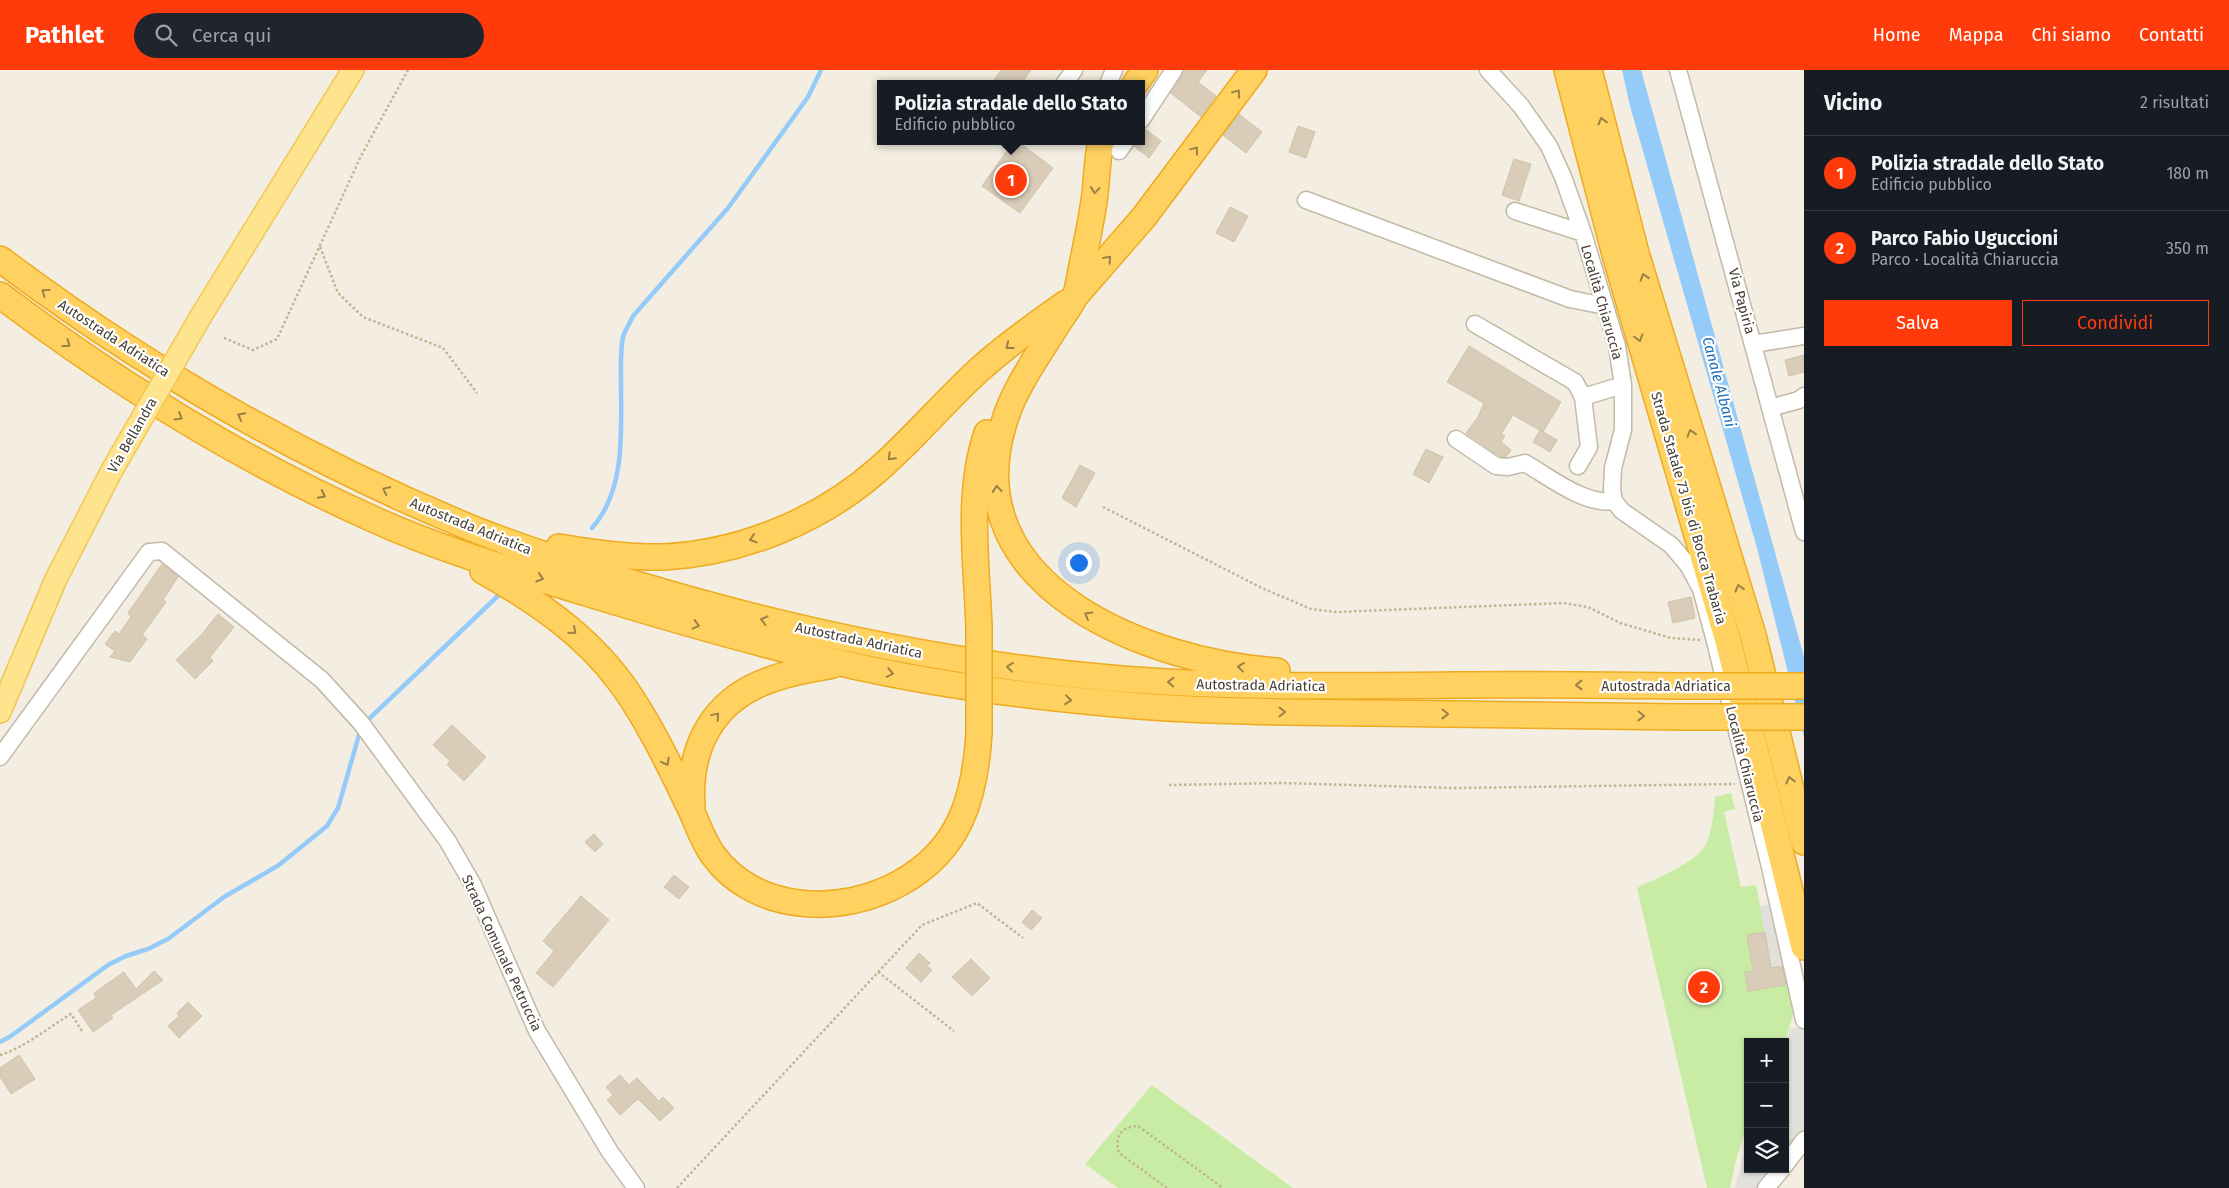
<!DOCTYPE html>
<html lang="it">
<meta charset="utf-8">
<style>
:root{--surface:#171b24;--page:#20242c;--text:#f1f3f6;--muted:#9ea1a6;--line:#363941;--accent:#ff3b0c}
body{margin:0;font-family:"Fira Sans",sans-serif;background:var(--page);color:var(--text)}
.controls{position:absolute;right:15px;bottom:15px;display:grid;overflow:hidden;border-radius:0px;box-shadow:0 1px 4px #0004}
.controls button{width:45px;height:45px;display:grid;place-items:center;padding:0;border:0;border-bottom:1px solid var(--line);background:var(--surface);color:var(--text);font:25px sans-serif}
.you{position:absolute;left:1078px;top:492px;width:18px;height:18px;margin:-12px;border:4px solid #fff;border-radius:50%;background:#1a73e8;box-shadow:0 0 0 8px #1a73e833}
.badge{display:grid;place-items:center;width:32px;height:32px;border-radius:50%;background:var(--accent);color:#fff;font-size:16px;font-weight:700}
.pin{position:absolute;translate:-50% -50%;border:2px solid #fff;box-shadow:0 1px 5px #0006}
.popup{position:absolute;left:877px;top:10px;width:268px;height:65px;box-sizing:border-box;display:grid;place-content:center;border-radius:0px;background:var(--surface);filter:drop-shadow(0 1px 4px #0005);font-size:16px;white-space:nowrap;color:var(--muted)}
.popup b{font-size:19px;color:var(--text)}
.popup::after{content:'';position:absolute;left:50%;top:100%;margin-left:-10px;border:10px solid transparent;border-top-color:var(--surface)}
.list{margin:0;padding:0;list-style:none}
h2{display:flex;justify-content:space-between;align-items:center;height:65px;margin:0;padding:0 20px;font-size:21px}
h2 small{font-size:16px;font-weight:400;color:var(--muted)}
.list li{display:grid;grid-template-columns:32px 1fr auto;gap:15px;align-items:center;box-sizing:border-box;height:75px;padding:0 20px;border-top:1px solid var(--line)}
.list b{display:block;font-size:19px;white-space:nowrap}
.list p{margin:0;font-size:16px;white-space:nowrap;color:var(--muted)}
.list em{font-size:16px;font-style:normal;color:var(--muted)}
.actions{display:flex;gap:10px;padding:15px 20px}
.actions a{flex:1;padding:11px 0;border:1px solid var(--accent);border-radius:0px;text-align:center;font-size:18px;color:var(--accent)}
.actions .main{background:var(--accent);color:#fff}
.icon{flex:none;width:28px;height:28px;fill:none;stroke:currentColor;stroke-width:2;stroke-linecap:round;stroke-linejoin:round}
.map{position:relative;flex:none;width:1804px;height:1118px;overflow:hidden}
header{display:flex;align-items:center;gap:30px;box-sizing:border-box;height:70px;padding:0 25px;background:var(--accent);color:#fff}
header strong{font-size:24px}
nav{display:flex;gap:28px;margin-inline-start:auto;font-size:18px}
.search{width:350px;height:45px;background:var(--page);display:flex;align-items:center;gap:12px;box-sizing:border-box;padding:0 18px;border-radius:28px;color:var(--muted);font-size:19px}
main{display:flex}
aside{flex:1;background:var(--surface)}
.map>svg:first-child{display:block}
.green{fill:#c9eca5}
.parking{fill:#e2e0db}
.water{fill:#95cbf8}
.lines{fill:none;stroke-linecap:round;stroke-linejoin:round}
.stream{stroke:#95cbf8;stroke-width:4.5}
.building{fill:#d9cdb9;stroke:#d1c3a8}
.minor-casing{stroke:#c2baa6;stroke-width:19}
.major-casing{stroke:#f0c752;stroke-width:24}
.highway-casing{stroke:#eeab20;stroke-width:28}
.path{stroke:#c2b493;stroke-width:2.5;stroke-dasharray:2.5 2.5;stroke-linecap:butt}
.minor{stroke:#fff;stroke-width:16}
.major{stroke:#ffe48e;stroke-width:21}
.highway{stroke:#ffd160;stroke-width:25}
.major-bridge-casing{stroke:#f0c752;stroke-width:24;stroke-linecap:butt}
.highway-bridge-casing{stroke:#eeab20;stroke-width:28;stroke-linecap:butt}
.major-bridge{stroke:#ffe48e;stroke-width:21}
.highway-bridge{stroke:#ffd160;stroke-width:25}
.oneway{stroke:#998047}
.labels{text-anchor:middle;stroke-width:4.5;stroke-linejoin:round;paint-order:stroke}
.street-label{font-size:14px;fill:#453e32;stroke:#fff}
.water-label{font-size:15px;font-style:italic;fill:#2073bb;stroke:#fff}
</style>
<header>
<strong>Pathlet</strong>
<div class="search"><svg class="icon" aria-label="search" viewBox="0 0 24 24"><circle cx="10" cy="10" r="6"/><path d="M15 15l6 6"/></svg>Cerca qui</div>
<nav><a>Home</a><a>Mappa</a><a>Chi siamo</a><a>Contatti</a></nav>
</header>
<main>
<div class="map">
<svg width="1804" height="1118" viewBox="0 0 1804 1118">
<rect width="100%" height="100%" fill="#f3eee1"/>
<path class="green" d="M1731,723L1735,739L1724,742L1741,817L1756,815L1765,862L1747,865L1753,901L1748,921L1790,914L1794,941L1785,972H1748V1052L1736,1090L1730,1118H1707L1637,818C1656,808 1694,794 1705,776C1712,762 1714,742 1715,727Z
M1152,1015L1293,1118H1118L1085,1094Z"/>
<path class="parking" d="M1777,833L1786,895L1771,898L1760,836Z
M1804,957V1060L1785,1093V978L1789,959Z
M1748,1066V1099H1782L1763,1118H1735Z"/>
<path class="water" d="M1622,0H1641L1804,587V667L1757,478L1630,36Z"/>
<g class="lines">
<path class="stream" d="M592,458C626,420 621,361 621,313C621,298 620,282 623,267C625,260 630,253 633,246L728,138L808,27L821,0
M366,654L371,647L501,523
M0,972L11,966L108,895L126,886L148,879L168,869L224,827L279,795L327,756L338,738L359,665L362,660"/>
</g>
<path class="building" d="M1001,0H1031L1021,14H991Z
M1184,0H1207L1198,12L1216,26L1201,47L1171,23Z
M1239,44L1262,62L1246,83L1223,65Z
M1298,56L1315,62L1306,88L1289,82Z
M1145,59L1161,71L1149,88L1134,76L1136,71H1141V60Z
M1014,71H1017L1053,98L1020,143L982,116Z
M1514,89L1531,94L1519,131L1502,125Z
M1230,137L1248,146L1234,172L1216,163Z
M1469,276L1561,332L1543,362L1513,345L1501,364L1505,366L1501,372L1511,380L1506,387L1499,386L1466,363L1478,347L1484,333L1447,312Z
M1804,285V302L1789,306L1785,290Z
M1540,360L1557,370L1550,382L1533,372Z
M1426,379L1443,387L1429,413L1413,404Z
M1080,395L1095,403L1076,437L1062,428Z
M162,494L178,507L163,530L166,532L142,565L147,569L130,592L110,587L115,581L105,574L115,561L119,564L131,547L128,543Z
M1691,527L1695,548L1673,553L1668,532Z
M218,544L234,557L210,587L213,591L195,609L176,590L202,564Z
M452,655L486,687L464,711L447,695L450,691L433,675Z
M594,764L603,774L595,782L585,772Z
M674,805L689,817L679,829L664,817Z
M581,826L609,850L553,917L536,903L554,881L543,871Z
M1032,840L1042,848L1031,860L1022,852Z
M1765,862L1771,898L1782,896L1786,915L1748,921L1745,902L1753,901L1747,865Z
M919,883L930,893L927,896L932,900L921,912L906,898Z
M971,889L990,908L972,926L952,907Z
M154,901L163,910L111,945L113,948L93,962L78,940L96,928L94,923L124,902L136,919Z
M188,932L202,946L179,968L168,956L179,946L177,943Z
M19,985L35,1009L11,1024L0,1007V998Z
M620,1005L629,1015L637,1008L659,1031L663,1027L674,1038L660,1051L638,1029L620,1045L607,1030L613,1025L606,1017Z"/>
<g class="lines">
<g class="minor-casing">
<path id="minor" d="M1488,0L1521,36L1549,76L1563,107L1583,163L1617,276L1623,315V360L1613,398L1612,419L1614,431L1622,441L1671,475L1688,495L1701,519L1715,571L1770,797L1804,950
M1678,0L1804,462
M1064,14L1074,0
M1108,14L1114,0
M1141,50L1174,0
M1119,81L1126,71
M1306,130L1570,229L1605,236
M1515,141L1583,163
M1475,254L1575,312L1583,327L1589,377L1578,396
M1753,274L1804,266
M1583,327L1623,315
M1770,338L1799,330L1804,326
M1456,369L1496,396L1508,397L1525,393C1549,407 1586,436 1614,431
M0,687L149,482L162,481L322,610L361,653L447,770L473,815L537,961L610,1082L636,1118
M1785,1095L1804,1070
M1766,1118L1782,1099"/>
</g>
<g class="major-casing">
<path id="major" d="M201,246L353,0
M0,642L56,509L112,400"/>
</g>
<g class="highway-casing">
<path id="highway" d="M1567,0L1616,188L1728,571L1804,877
M1589,0L1636,183L1753,565L1804,772
M1135,14L1145,0
M1101,71C1097,89 1097,106 1095,124C1092,148 1087,171 1082,195C1080,204 1079,215 1076,224C1072,234 1064,244 1058,253C1038,286 1013,319 1003,356C955,519 1151,592 1277,601
M0,189C145,298 303,389 471,458C525,480 583,498 639,515C793,561 950,594 1110,608C1226,618 1342,616 1457,615C1532,614 1606,615 1680,616
M1077,224L1144,147L1254,0
M0,225C115,312 241,390 373,449C441,480 512,500 583,522C668,548 754,573 841,593C927,613 1016,625 1105,633C1194,642 1283,642 1372,643C1476,644 1579,646 1683,647
M559,477C594,483 629,488 664,487C742,483 822,450 880,398C915,367 945,331 979,300C1006,275 1037,254 1066,233
M483,501C535,530 585,564 621,613C647,648 672,700 691,740C698,755 703,771 713,785C755,843 841,846 900,813C960,780 975,728 979,663
M979,558C977,495 966,424 987,363
M692,737C688,678 712,630 770,610C790,602 812,599 833,595"/>
</g>
<path class="path" d="M320,177L338,223L363,247L443,278L477,323
M224,268L253,280L277,269L361,86L408,0
M1103,437L1262,518L1311,539L1336,542L1563,533L1588,537L1620,553L1671,568L1701,570
M1169,715L1282,713L1454,718L1735,714
M878,902L954,961
M0,985C24,978 49,957 71,944L82,961
M677,1118L922,855L977,833L1023,868
M1167,1118L1119,1083C1114,1066 1121,1057 1138,1056L1223,1118"/>
<use href="#minor" class="minor"/>
<use href="#major" class="major"/>
<use href="#highway" class="highway"/>
<g class="major-bridge-casing">
<path id="major-bridge" d="M112,400L201,246"/>
</g>
<g class="highway-bridge-casing">
<path id="highway-bridge" d="M1680,616H1804
M1683,647H1804
M979,663V558"/>
</g>
<use href="#major-bridge" class="major-bridge"/>
<use href="#highway-bridge" class="highway-bridge"/>
</g>
<defs><path id="oneway-chevron" d="M-2-3.5L2.5 0L-2 3.5" fill="none" stroke-width="1.6" stroke-linecap="round" stroke-linejoin="round" transform="scale(1.25)"/></defs>
<g class="oneway">
<use href="#oneway-chevron" transform="translate(1237 23) rotate(-53)"/>
<use href="#oneway-chevron" transform="translate(1602 51) rotate(-105)"/>
<use href="#oneway-chevron" transform="translate(1195 80) rotate(-53)"/>
<use href="#oneway-chevron" transform="translate(1095 120) rotate(95)"/>
<use href="#oneway-chevron" transform="translate(1108 189) rotate(-49)"/>
<use href="#oneway-chevron" transform="translate(1644 207) rotate(-107)"/>
<use href="#oneway-chevron" transform="translate(45 222) rotate(-144)"/>
<use href="#oneway-chevron" transform="translate(1639 268) rotate(74)"/>
<use href="#oneway-chevron" transform="translate(67 274) rotate(35)"/>
<use href="#oneway-chevron" transform="translate(1009 276) rotate(142)"/>
<use href="#oneway-chevron" transform="translate(241 346) rotate(-152)"/>
<use href="#oneway-chevron" transform="translate(179 347) rotate(31)"/>
<use href="#oneway-chevron" transform="translate(1691 363) rotate(-107)"/>
<use href="#oneway-chevron" transform="translate(891 387) rotate(135)"/>
<use href="#oneway-chevron" transform="translate(997 419) rotate(-95)"/>
<use href="#oneway-chevron" transform="translate(386 420) rotate(-154)"/>
<use href="#oneway-chevron" transform="translate(322 425) rotate(27)"/>
<use href="#oneway-chevron" transform="translate(753 469) rotate(161)"/>
<use href="#oneway-chevron" transform="translate(540 508) rotate(17)"/>
<use href="#oneway-chevron" transform="translate(1739 518) rotate(-107)"/>
<use href="#oneway-chevron" transform="translate(1088 545) rotate(-150)"/>
<use href="#oneway-chevron" transform="translate(764 550) rotate(-166)"/>
<use href="#oneway-chevron" transform="translate(696 555) rotate(15)"/>
<use href="#oneway-chevron" transform="translate(573 561) rotate(41)"/>
<use href="#oneway-chevron" transform="translate(1010 597) rotate(-173)"/>
<use href="#oneway-chevron" transform="translate(1241 597) rotate(-173)"/>
<use href="#oneway-chevron" transform="translate(890 603) rotate(11)"/>
<use href="#oneway-chevron" transform="translate(1171 612) rotate(-177)"/>
<use href="#oneway-chevron" transform="translate(1579 615) rotate(-180)"/>
<use href="#oneway-chevron" transform="translate(1068 630) rotate(6)"/>
<use href="#oneway-chevron" transform="translate(1282 642) rotate(1)"/>
<use href="#oneway-chevron" transform="translate(1445 644) rotate(1)"/>
<use href="#oneway-chevron" transform="translate(716 646) rotate(-50)"/>
<use href="#oneway-chevron" transform="translate(1641 646) rotate(1)"/>
<use href="#oneway-chevron" transform="translate(666 692) rotate(62)"/>
<use href="#oneway-chevron" transform="translate(1790 710) rotate(-104)"/>
</g>
<g class="labels">
<g class="street-label">
<text transform="translate(1742 231) rotate(75)" y="5">Via Papiria</text>
<text transform="translate(1602 232) rotate(74)" y="5">Località Chiaruccia</text>
<text transform="translate(114 268) rotate(33)" y="5">Autostrada Adriatica</text>
<text transform="translate(132 365) rotate(-60)" y="5">Via Bellandra</text>
<text transform="translate(1689 438) rotate(74)" y="5">Strada Statale 73 bis di Bocca Trabaria</text>
<text transform="translate(471 456) rotate(22)" y="5">Autostrada Adriatica</text>
<text transform="translate(859 570) rotate(12)" y="5">Autostrada Adriatica</text>
<text transform="translate(1261 615) rotate(1)" y="5">Autostrada Adriatica</text>
<text x="1666" y="621">Autostrada Adriatica</text>
<text transform="translate(1745 694) rotate(76)" y="5">Località Chiaruccia</text>
<text transform="translate(502 883) rotate(65)" y="5">Strada Comunale Petruccia</text>
</g>
<g class="water-label">
<text transform="translate(1719 312) rotate(75)" y="5">Canale Albani</text>
</g>
</g>
</svg>
<div class="controls">
<button>+</button>
<button>−</button>
<button><svg class="icon" aria-label="layers" viewBox="0 0 24 24"><path d="M12 4l9 5-9 5-9-5zM3 14l9 5 9-5"/></svg></button>
</div>
<div class="you"></div>
<div class="pin badge" style="left:1011px;top:110px">1</div>
<div class="popup"><b>Polizia stradale dello Stato</b>Edificio pubblico</div>
<div class="pin badge" style="left:1704px;top:917px">2</div>
</div>
<aside>
<h2>Vicino<small>2 risultati</small></h2>
<ul class="list">
<li><span class="badge">1</span><div><b>Polizia stradale dello Stato</b><p>Edificio pubblico</p></div><em>180 m</em></li>
<li><span class="badge">2</span><div><b>Parco Fabio Uguccioni</b><p>Parco · Località Chiaruccia</p></div><em>350 m</em></li>
</ul>
<div class="actions"><a class="main">Salva</a><a>Condividi</a></div>
</aside>
</main>
